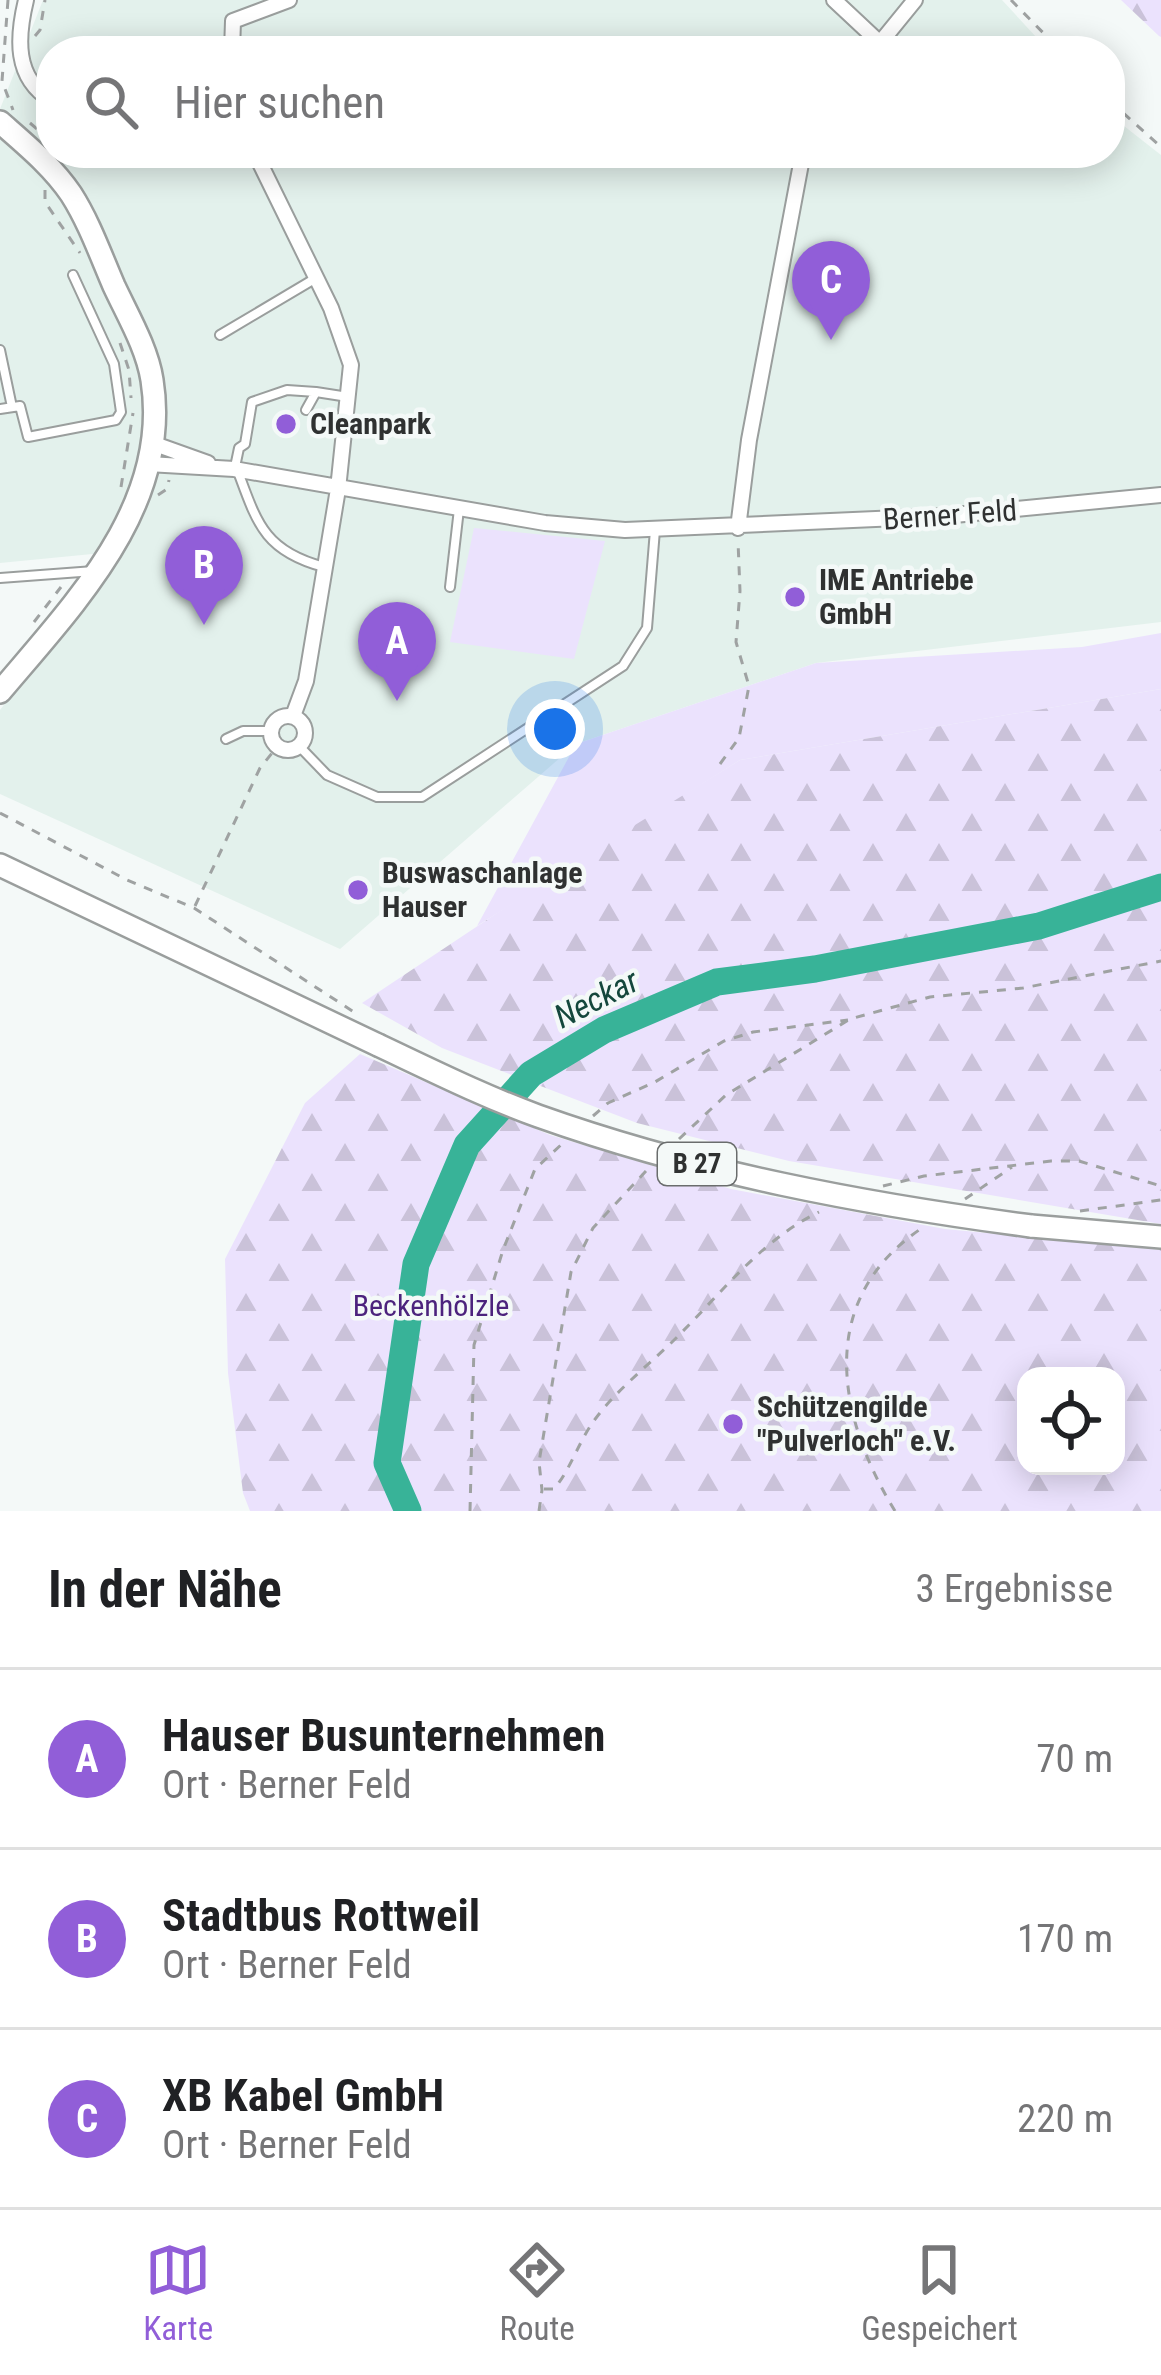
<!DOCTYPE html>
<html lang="de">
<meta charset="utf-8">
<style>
:root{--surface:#fff;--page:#f6f6f6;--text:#202124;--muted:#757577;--line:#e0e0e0;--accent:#915ed8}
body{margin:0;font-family:"Roboto Condensed",sans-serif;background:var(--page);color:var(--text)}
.controls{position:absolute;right:36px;bottom:36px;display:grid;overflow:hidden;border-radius:24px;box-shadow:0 6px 30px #0003}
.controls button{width:108px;height:108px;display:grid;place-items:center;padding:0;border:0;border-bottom:3px solid var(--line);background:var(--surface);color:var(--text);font:60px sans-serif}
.you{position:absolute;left:555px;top:729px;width:42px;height:42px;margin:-30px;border:9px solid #fff;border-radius:50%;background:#1a73e8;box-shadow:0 0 0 18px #1a73e833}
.badge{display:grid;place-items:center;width:78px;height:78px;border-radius:50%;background:var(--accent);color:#fff;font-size:39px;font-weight:700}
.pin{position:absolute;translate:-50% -99px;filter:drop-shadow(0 3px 6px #0008)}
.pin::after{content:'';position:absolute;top:63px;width:42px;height:36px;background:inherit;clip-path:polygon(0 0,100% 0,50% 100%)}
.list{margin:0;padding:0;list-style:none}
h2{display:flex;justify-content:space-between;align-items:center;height:156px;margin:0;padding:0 48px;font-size:51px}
h2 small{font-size:39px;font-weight:400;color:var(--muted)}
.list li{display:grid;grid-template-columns:78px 1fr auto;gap:36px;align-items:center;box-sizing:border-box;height:180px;padding:0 48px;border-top:3px solid var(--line)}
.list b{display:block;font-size:45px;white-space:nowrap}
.list p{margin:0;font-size:39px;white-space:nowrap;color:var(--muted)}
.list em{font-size:39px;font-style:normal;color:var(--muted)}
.icon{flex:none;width:66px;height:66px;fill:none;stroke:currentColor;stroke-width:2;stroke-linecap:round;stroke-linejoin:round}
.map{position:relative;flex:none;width:1161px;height:1511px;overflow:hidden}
.search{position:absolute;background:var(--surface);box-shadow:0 6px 30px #0003;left:36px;right:36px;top:36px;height:132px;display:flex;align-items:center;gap:30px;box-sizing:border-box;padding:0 42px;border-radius:48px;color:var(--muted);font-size:45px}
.sheet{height:696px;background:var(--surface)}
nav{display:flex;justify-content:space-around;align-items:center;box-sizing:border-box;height:168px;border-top:3px solid var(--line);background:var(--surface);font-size:33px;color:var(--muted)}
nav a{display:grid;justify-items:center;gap:6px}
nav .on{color:var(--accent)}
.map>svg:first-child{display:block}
.built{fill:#e3f1ec}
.grass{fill:#ebe2fd}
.forest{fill:url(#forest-firs);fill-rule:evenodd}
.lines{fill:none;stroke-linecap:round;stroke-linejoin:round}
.river{stroke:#38b398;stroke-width:27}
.lane-casing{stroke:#9a9e9d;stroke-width:12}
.street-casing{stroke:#9a9e9d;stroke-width:18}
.secondary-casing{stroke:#9a9e9d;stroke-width:26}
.primary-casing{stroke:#9a9e9d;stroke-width:26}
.path{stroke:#9fa2a2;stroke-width:3;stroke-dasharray:9 9;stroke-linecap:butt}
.lane{stroke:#fff;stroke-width:8}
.street{stroke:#fff;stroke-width:14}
.secondary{stroke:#fff;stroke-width:21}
.primary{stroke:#fff;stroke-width:21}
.primary-bridge-casing{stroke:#9a9e9d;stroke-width:26;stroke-linecap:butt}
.primary-bridge{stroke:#fff;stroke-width:21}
.poi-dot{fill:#915ed8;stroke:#f4f9f8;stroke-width:4.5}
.labels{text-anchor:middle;stroke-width:9;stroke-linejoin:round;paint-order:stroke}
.shield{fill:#f4f9f8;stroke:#6a6d6d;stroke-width:3}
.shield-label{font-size:27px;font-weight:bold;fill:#2f3131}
.poi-label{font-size:30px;font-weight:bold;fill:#2f3131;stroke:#f4f9f8;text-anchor:start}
.street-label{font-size:30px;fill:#2f3131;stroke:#f4f9f8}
.park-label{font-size:30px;fill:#4c237d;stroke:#f4f9f8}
.water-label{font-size:33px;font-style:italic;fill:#14473c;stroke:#f4f9f8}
</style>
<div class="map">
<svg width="1161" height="1511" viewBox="0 0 1161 1511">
<defs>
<pattern id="forest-firs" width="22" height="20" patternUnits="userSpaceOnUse" patternTransform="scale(3)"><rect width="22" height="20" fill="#ebe2fd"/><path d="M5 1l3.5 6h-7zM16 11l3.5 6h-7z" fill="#cac2d9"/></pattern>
</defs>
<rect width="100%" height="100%" fill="#f4f9f8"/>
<path class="built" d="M43,0H1002L1049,51H51V153H1110V115L1161,155V622L816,663L576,744L340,949L0,794V710L123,551L0,563V109Z"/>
<path class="grass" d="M474,528L605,541L574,659L450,642Z
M1161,633V689L740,760L477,926L576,744L816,663L1082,647Z"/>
<path class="forest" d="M1121,0H1161V37L1159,36Z
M1161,689V1224L789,1161L637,1123L442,1048L362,1003L559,872L740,760Z
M360,1054L550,1135L731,1189L945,1229L1161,1250V1511H250L243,1493L228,1373L225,1259L305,1103ZM1116,1376V1466H1026V1376Z"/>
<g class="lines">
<path class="river" d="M408,1511L387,1463L416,1264L467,1145L531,1074L604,1030L717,982L815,969L1039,926L1161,887"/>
<g class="lane-casing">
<path id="lane" d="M220,335L316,278
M0,350L12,407
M0,409L20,406L28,437L116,420L121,412L114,364L73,275
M306,410L316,392L348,397
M235,467L239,448L245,444L252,402L287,390L316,392
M237,469C257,523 264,551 324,567
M0,578L94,571
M450,587L459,509
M226,739L243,731H270
M299,746L327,775L377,797H422L623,666L647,628L655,530"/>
</g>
<g class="street-casing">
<path id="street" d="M26,0C17,37 14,78 51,100
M834,0L880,43L874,51
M880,43L915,0
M232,51L233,21L289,0
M255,153L331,308L351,365L338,489L306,681L293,716
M152,443L208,463
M148,464L234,469L545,523L625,530L944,516L1161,495
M738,528L749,440L803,153
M271 733a17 17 0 1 1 34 0a17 17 0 1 1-34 0Z"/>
</g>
<g class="secondary-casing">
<path id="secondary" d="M0,122C25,144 52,166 71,194C89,222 101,256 114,286C128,316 147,348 152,380C172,505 74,604 0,692"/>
</g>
<g class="primary-casing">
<path id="primary" d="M0,865L378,1045
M1031,1226L1161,1237"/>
</g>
<path class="path" d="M8,0L2,81L13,110
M1011,0L1061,51
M35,36L40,30L45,0
M1110,101L1161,147
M30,123L51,141
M45,190V202L80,253
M120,343L129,370L131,398
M121,487L133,413
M158,495L167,489L169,480
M34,622L61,587
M720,764L739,738L749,686L736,642L740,591L738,541
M0,813L127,880L194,908L357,1014
M195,906L260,768L277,747
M593,1116L608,1103L655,1082L724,1041L753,1032L848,1020
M679,1139L726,1095L850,1019L930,997L1023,988L1161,961
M883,1186L924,1176L1051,1161H1079L1161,1186
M965,1199L1012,1167
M1080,1211L1161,1200
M544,1489H554C571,1469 579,1440 596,1418C619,1387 654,1361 681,1333C724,1290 763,1239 819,1212
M470,1511L474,1345L503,1250L535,1169L563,1143
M539,1511L542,1490L539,1462L571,1272L593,1228L646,1171
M895,1511C836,1415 816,1299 922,1228"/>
<use href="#lane" class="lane"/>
<use href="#street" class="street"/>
<use href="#secondary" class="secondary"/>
<use href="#primary" class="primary"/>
<g class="primary-bridge-casing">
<path id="primary-bridge" d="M378,1045C431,1070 483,1096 538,1116C698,1173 864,1204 1031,1226"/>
</g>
<use href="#primary-bridge" class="primary-bridge"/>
</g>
<g class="poi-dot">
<circle cx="286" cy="424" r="12"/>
<circle cx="795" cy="597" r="12"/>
<circle cx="358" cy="890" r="12"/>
<circle cx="733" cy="1424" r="12"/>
</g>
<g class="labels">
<rect class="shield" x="658" y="1143" width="78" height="42" rx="9"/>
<g class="shield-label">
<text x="697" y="1173">B 27</text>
</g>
<g class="poi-label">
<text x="310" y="434">Cleanpark</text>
<text x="819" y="590">IME Antriebe<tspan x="819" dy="34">GmbH</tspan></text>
<text x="382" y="883">Buswaschanlage<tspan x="382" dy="34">Hauser</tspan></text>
<text x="757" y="1417">Schützengilde<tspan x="757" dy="34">"Pulverloch" e.V.</tspan></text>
</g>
<g class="street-label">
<text transform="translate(950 515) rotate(-4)" y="10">Berner Feld</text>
</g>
<g class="park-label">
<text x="431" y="1316">Beckenhölzle</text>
</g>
<g class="water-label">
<text transform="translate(596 998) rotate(-27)" y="12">Neckar</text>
</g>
</g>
</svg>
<div class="controls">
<button><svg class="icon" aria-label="locate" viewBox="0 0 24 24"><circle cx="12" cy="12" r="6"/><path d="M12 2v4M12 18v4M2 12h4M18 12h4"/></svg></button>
</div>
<div class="you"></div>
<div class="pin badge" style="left:397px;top:701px">A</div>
<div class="pin badge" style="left:204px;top:625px">B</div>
<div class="pin badge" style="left:831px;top:340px">C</div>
<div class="search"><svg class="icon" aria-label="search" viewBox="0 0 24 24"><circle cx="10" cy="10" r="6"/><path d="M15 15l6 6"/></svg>Hier suchen</div>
</div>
<section class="sheet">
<h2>In der Nähe<small>3 Ergebnisse</small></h2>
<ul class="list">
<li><span class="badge">A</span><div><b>Hauser Busunternehmen</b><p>Ort · Berner Feld</p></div><em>70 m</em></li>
<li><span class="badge">B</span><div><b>Stadtbus Rottweil</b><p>Ort · Berner Feld</p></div><em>170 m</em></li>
<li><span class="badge">C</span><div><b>XB Kabel GmbH</b><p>Ort · Berner Feld</p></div><em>220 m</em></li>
</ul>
</section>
<nav>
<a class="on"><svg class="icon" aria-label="map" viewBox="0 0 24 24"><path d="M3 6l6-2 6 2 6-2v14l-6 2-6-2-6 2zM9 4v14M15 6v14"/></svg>Karte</a>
<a><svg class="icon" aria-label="directions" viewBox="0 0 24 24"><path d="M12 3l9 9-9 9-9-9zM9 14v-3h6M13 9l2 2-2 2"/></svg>Route</a>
<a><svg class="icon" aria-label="saved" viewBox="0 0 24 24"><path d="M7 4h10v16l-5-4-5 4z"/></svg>Gespeichert</a>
</nav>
